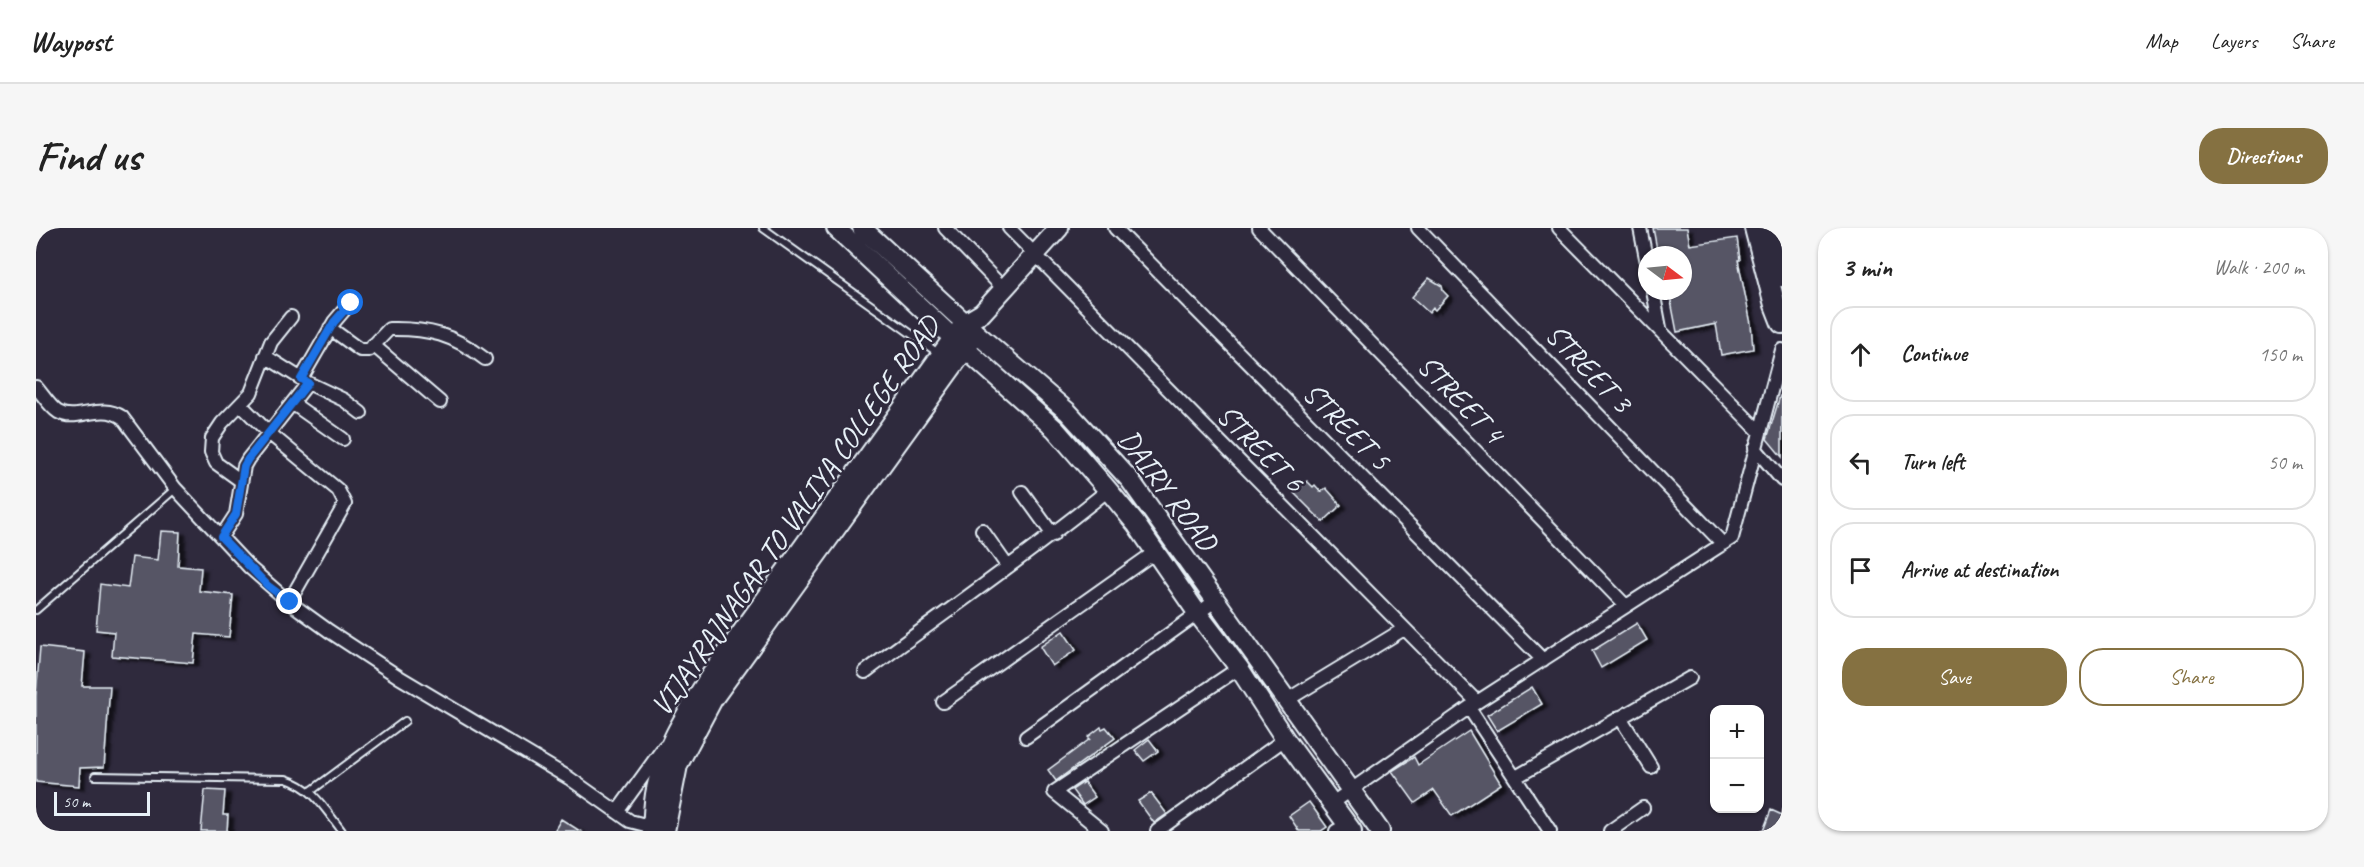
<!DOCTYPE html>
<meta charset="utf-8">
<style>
:root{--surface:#fff;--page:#f6f6f6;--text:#222;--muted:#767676;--line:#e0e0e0;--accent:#857141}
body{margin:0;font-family:Caveat,sans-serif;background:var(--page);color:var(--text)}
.controls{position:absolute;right:18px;bottom:18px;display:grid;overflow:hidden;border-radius:12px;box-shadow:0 2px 4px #0004}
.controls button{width:54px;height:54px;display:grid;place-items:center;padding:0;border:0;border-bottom:2px solid var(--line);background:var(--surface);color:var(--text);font:30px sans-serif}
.compass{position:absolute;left:1602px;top:18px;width:54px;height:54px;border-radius:50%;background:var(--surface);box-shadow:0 2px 4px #0004;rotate:106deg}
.scale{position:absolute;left:18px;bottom:15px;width:96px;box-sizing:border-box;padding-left:6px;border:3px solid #e8f1f8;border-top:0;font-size:16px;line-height:21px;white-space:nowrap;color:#e8f1f8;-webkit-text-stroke:4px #2f2a3d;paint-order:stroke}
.stop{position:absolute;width:18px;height:18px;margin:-14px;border:4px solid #1a73e8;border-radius:50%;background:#fff}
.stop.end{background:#1a73e8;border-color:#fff;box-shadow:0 2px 6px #0008}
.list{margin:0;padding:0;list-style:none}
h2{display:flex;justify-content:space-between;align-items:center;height:78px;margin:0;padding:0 24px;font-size:26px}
h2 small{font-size:20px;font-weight:400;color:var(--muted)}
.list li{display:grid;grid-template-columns:39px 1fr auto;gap:18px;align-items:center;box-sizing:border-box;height:96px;margin:0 12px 12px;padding:0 12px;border:2px solid var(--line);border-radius:24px}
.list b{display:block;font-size:22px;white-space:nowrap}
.list em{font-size:20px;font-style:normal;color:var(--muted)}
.actions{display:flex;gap:12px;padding:18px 24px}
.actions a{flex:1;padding:14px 0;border:2px solid var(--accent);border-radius:24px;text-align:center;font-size:21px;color:var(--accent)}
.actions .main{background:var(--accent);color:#fff}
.icon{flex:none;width:33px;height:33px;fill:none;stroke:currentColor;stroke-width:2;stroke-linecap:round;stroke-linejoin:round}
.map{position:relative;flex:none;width:1746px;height:603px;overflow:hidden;border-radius:24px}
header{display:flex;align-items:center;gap:36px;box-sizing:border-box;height:84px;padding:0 30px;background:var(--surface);border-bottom:2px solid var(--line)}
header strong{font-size:28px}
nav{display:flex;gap:33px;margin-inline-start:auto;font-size:21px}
.intro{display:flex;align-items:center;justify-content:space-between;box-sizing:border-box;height:144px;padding:0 36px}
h1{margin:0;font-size:42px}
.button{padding:15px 27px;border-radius:24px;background:var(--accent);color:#fff;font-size:21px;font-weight:700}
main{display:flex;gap:36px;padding:0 36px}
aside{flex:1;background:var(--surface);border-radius:24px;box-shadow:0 2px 4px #0004}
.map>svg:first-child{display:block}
.building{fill:#575565;stroke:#e8f1f8;stroke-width:1.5;filter:url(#shadow)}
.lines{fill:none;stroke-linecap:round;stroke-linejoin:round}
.lane-casing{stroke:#e8f1f8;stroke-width:10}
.street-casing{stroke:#e8f1f8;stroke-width:16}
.secondary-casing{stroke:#e8f1f8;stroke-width:22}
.primary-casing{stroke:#e8f1f8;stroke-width:24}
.lane{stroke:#2f2a3d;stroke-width:6}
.street{stroke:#2f2a3d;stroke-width:12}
.secondary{stroke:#2f2a3d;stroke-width:18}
.primary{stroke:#2f2a3d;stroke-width:20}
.route{stroke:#1a73e8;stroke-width:8}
.labels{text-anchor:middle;stroke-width:5;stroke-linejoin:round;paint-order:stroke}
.street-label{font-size:30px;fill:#e8f1f8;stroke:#2f2a3d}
</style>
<header>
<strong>Waypost</strong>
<nav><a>Map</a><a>Layers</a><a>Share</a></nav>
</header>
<div class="intro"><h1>Find us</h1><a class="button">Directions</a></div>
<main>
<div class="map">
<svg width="1746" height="603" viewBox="0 0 1746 603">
<defs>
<filter id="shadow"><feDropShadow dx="5.5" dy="3" stdDeviation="1.5" flood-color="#0009"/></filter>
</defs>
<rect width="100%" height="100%" fill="#2f2a3d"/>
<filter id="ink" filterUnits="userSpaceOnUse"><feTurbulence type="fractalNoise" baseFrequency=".0167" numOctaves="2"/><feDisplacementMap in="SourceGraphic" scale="12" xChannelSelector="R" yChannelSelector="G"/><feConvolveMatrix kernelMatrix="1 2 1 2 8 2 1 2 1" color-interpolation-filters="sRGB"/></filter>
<g filter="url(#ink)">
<path class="building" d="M1617,0H1651L1654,17L1701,10L1704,32H1702L1715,96L1717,121L1685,127L1680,96L1641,104L1633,63H1647V27H1622Z
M1393,50L1406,58L1407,63L1412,68L1399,82L1397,80L1393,85L1376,69Z
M1744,168L1746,169V229L1731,211Z
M1271,253L1277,259L1279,257L1285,264L1290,260L1305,277L1287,294L1258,265Z
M125,303L144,304L142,338L165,340L163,363L197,367L193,409L160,406L157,435L76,428L78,404L60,402L64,356L92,360L96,329L122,332Z
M1601,395L1611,412L1565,440L1556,423Z
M1027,403L1040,422L1016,438L1004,419Z
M4,419L49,424L46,458H74L68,539L44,540L43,558L0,554V468Z
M1496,459L1506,476L1461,503L1451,487Z
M1065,499L1066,501L1070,499L1079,510L1020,553L1012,542L1054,511L1052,509Z
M1433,503L1465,556L1416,588L1398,562L1379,575L1356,543L1378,529L1382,537Z
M1113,511L1122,523L1108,533L1099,522Z
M1048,554L1059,569L1047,577L1036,562Z
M169,562L189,563L187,587H192L191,603H165Z
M1115,565L1131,586L1118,595L1102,573Z
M1273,574L1291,599L1285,603H1263L1253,588Z
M1735,582L1746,587V603H1727Z
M525,591L544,603H518Z"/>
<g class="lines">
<g class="lane-casing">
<path id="lane" d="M727,0L902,125
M0,382L139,261
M59,548L250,551C278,560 288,580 306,603
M275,563L369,493"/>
</g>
<g class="street-casing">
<path id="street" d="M909,0L968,61
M973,0L1441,474
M1079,0L1507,432
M1223,0L1590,378
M1382,0L1687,316
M1523,0L1724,204
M1604,0L1611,35
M1617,63L1624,100
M294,100L324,122H333L353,101C393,100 418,107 449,131
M337,117L404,174
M229,128L272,155L308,172L325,185
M265,151L298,94L315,74
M0,159C7,167 14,179 22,184C41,195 64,174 86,189L139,260L213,339L253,374L293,403L363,449L533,550L594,593L617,599
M256,175L307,211
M205,177L233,205L302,262L309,276L253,374
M1719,220L1746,252
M205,253L180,235L175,224L176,210L186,195L215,165L235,114L255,89
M986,264L1017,307
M946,302L972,339
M185,309L200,286L208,238L212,231L272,155
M829,444C910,383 994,326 1072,262
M1251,472L1368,401
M907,474L1119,324
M1433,480L1514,603
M1584,489L1615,539
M990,509L1179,373
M1480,549L1654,450
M1295,576L1441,474L1696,310L1746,122
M581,584L628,519
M1066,603L1018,564L1203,440
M1121,603L1249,511
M1300,603L1311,597
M1574,603L1607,580"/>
</g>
<g class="secondary-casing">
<path id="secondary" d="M800,0L917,110L1019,201L1072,262L1100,296L1162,386L1203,440L1249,511L1316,603
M826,0L941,106L1032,184L1094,252L1344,603
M616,603C617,589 617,574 620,561C628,519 650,486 672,451L917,110L929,95L946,85L1023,0
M629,603L642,537L677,471L936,112"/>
</g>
<g class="primary-casing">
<path id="primary" d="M1719,0L1739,77L1746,95
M1735,0L1746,48"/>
</g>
<use href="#lane" class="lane"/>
<use href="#street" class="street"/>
<use href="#secondary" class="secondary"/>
<use href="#primary" class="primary"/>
</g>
</g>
<g class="lines" filter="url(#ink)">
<path class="route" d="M254,374L232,358L185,309L200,286L208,238L212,231L272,155L265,151L298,94L315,75"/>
</g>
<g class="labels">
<g class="street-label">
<text transform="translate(1553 140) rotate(46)" y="10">STREET 3</text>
<text transform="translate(1425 171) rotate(46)" y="10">STREET 4</text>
<text transform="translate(1311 198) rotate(45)" y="10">STREET 5</text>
<text transform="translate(1225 220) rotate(45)" y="10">STREET 6</text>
<text transform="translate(1132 262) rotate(53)" y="10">DAIRY ROAD</text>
<text transform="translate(759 288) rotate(-55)" y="10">VIJAYRAJNAGAR TO VALIYA COLLEGE ROAD</text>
</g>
</g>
</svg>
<div class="controls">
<button>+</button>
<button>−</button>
</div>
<svg class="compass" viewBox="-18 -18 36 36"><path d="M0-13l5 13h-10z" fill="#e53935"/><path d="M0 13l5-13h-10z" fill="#767676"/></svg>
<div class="scale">50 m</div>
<div class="stop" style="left:315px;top:75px"></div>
<div class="stop end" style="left:254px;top:374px"></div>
</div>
<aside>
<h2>3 min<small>Walk · 200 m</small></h2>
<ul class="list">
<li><svg class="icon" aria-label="ahead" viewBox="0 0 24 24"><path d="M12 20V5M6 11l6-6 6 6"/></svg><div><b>Continue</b></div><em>150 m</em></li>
<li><svg class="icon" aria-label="left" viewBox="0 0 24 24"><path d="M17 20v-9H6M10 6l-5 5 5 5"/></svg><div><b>Turn left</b></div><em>50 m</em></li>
<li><svg class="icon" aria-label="arrive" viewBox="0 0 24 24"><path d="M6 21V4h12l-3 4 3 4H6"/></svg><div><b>Arrive at destination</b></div></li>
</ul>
<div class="actions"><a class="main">Save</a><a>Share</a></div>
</aside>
</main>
